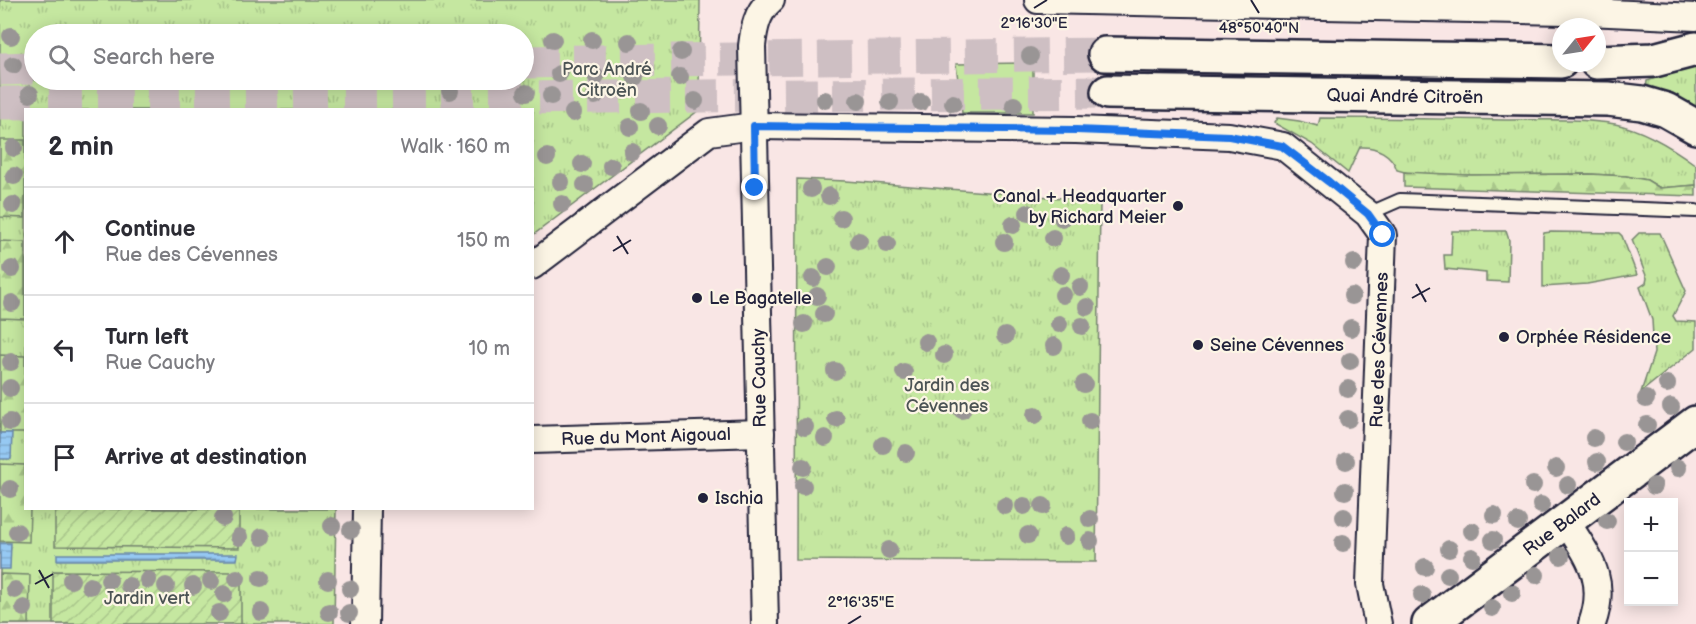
<!DOCTYPE html>
<meta charset="utf-8">
<style>
:root{--surface:#fff;--page:#f2f2f3;--text:#2b2b33;--muted:#7c7c81;--line:#e1e1e2}
body{margin:0;font-family:"Balsamiq Sans",sans-serif;background:var(--page);color:var(--text)}
.controls{position:absolute;right:18px;bottom:18px;display:grid;overflow:hidden;border-radius:0px;box-shadow:0 3px 15px #0003}
.controls button{width:54px;height:54px;display:grid;place-items:center;padding:0;border:0;border-bottom:2px solid var(--line);background:var(--surface);color:var(--text);font:30px sans-serif}
.compass{position:absolute;left:1552px;top:18px;width:54px;height:54px;border-radius:50%;background:var(--surface);box-shadow:0 3px 15px #0003;rotate:60deg}
.stop{position:absolute;width:18px;height:18px;margin:-14px;border:4px solid #1a73e8;border-radius:50%;background:#fff}
.stop.end{background:#1a73e8;border-color:#fff;box-shadow:0 2px 6px #0008}
.list{margin:0;padding:0;list-style:none}
h2{display:flex;justify-content:space-between;align-items:center;height:78px;margin:0;padding:0 24px;font-size:26px}
h2 small{font-size:20px;font-weight:400;color:var(--muted)}
.list li{display:grid;grid-template-columns:39px 1fr auto;gap:18px;align-items:center;box-sizing:border-box;height:108px;padding:0 24px;border-top:2px solid var(--line)}
.list b{display:block;font-size:22px;white-space:nowrap}
.list p{margin:0;font-size:20px;white-space:nowrap;color:var(--muted)}
.list em{font-size:20px;font-style:normal;color:var(--muted)}
.icon{flex:none;width:33px;height:33px;fill:none;stroke:currentColor;stroke-width:2;stroke-linecap:round;stroke-linejoin:round}
.map{position:relative;flex:none;width:1696px;height:624px;overflow:hidden}
.search{position:absolute;background:var(--surface);box-shadow:0 3px 15px #0003;left:24px;top:24px;width:510px;height:66px;display:flex;align-items:center;gap:15px;box-sizing:border-box;padding:0 21px;border-radius:33px;color:var(--muted);font-size:22px}
.panel{position:absolute;background:var(--surface);box-shadow:0 3px 15px #0003;left:24px;top:108px;width:510px;height:402px;border-radius:0px}
.map>svg:first-child{display:block}
.grass{fill:url(#grass-tufts);stroke:#74846e;stroke-width:1.5;fill-rule:evenodd}
.forest{fill:url(#forest-firs);stroke:#74846e;stroke-width:1.5}
.garden{fill:url(#garden-furrows);stroke:#74846e;stroke-width:1.5}
.pitch{fill:#c5e7a0;stroke:#74846e;stroke-width:1.5}
.water{fill:url(#water-rules);stroke:#6886a9;stroke-width:1.5}
.lines{fill:none;stroke-linecap:round;stroke-linejoin:round}
.primary-tunnel{stroke:#cebfc3;stroke-width:33;stroke-dasharray:33 16;stroke-linecap:butt}
.lane-casing{stroke:#22223b;stroke-width:16}
.street-casing{stroke:#22223b;stroke-width:30}
.secondary-casing{stroke:#22223b;stroke-width:38}
.primary-casing{stroke:#22223b;stroke-width:38}
.lane{stroke:#fcf5e5;stroke-width:12}
.street{stroke:#fcf5e5;stroke-width:26}
.secondary{stroke:#fcf5e5;stroke-width:33}
.primary{stroke:#fcf5e5;stroke-width:33}
.tree{fill:#999595}
.route{stroke:#1a73e8;stroke-width:8}
.ticks{fill:none;stroke:#22223b;stroke-width:2}
.poi-dot{fill:#22223b;stroke:#fcf5e5;stroke-width:2}
.labels{text-anchor:middle;stroke-width:4.5;stroke-linejoin:round;paint-order:stroke}
.park-label{font-size:18px;fill:#4b5354;stroke:#fcf5e5}
.street-label{font-size:18px;fill:#22223b;stroke:#fcf5e5}
.poi-label{font-size:18px;fill:#22223b;stroke:#fcf5e5;text-anchor:start}
.ticks-label{font-size:15px;text-anchor:middle;fill:#22223b;stroke:#fcf5e5;stroke-width:4.5;stroke-linejoin:round;paint-order:stroke}
</style>
<div class="map">
<svg width="1696" height="624" viewBox="0 0 1696 624">
<defs>
<pattern id="grass-tufts" width="24" height="20" patternUnits="userSpaceOnUse" patternTransform="scale(1.5)"><rect width="24" height="20" fill="#c5e7a0"/><path d="M3 7l-1-3M5 7V3M7 7l1-3M15 17l-1-3M17 17v-4M19 17l1-3" fill="none" stroke="#a9c68b"/></pattern>
<pattern id="forest-firs" width="22" height="20" patternUnits="userSpaceOnUse" patternTransform="scale(1.5)"><rect width="22" height="20" fill="#c5e7a0"/><path d="M5 1l3.5 6h-7zM16 11l3.5 6h-7z" fill="#a9c68b"/></pattern>
<pattern id="garden-furrows" width="10" height="10" patternUnits="userSpaceOnUse" patternTransform="scale(1.5)"><rect width="10" height="10" fill="#c5e7a0"/><path d="M-1 1l2-2M0 10L10 0M9 11l2-2" fill="none" stroke="#a9c68b"/></pattern>
<pattern id="water-rules" width="6" height="5" patternUnits="userSpaceOnUse" patternTransform="scale(1.5)"><rect width="6" height="5" fill="#96c9f3"/><path d="M0 2.5h6" fill="none" stroke="#81acd1"/></pattern>
</defs>
<rect width="100%" height="100%" fill="#f9e6e5"/>
<filter id="ink" filterUnits="userSpaceOnUse"><feTurbulence type="fractalNoise" baseFrequency=".0167" numOctaves="2"/><feDisplacementMap in="SourceGraphic" scale="12" xChannelSelector="R" yChannelSelector="G"/><feConvolveMatrix kernelMatrix="1 2 1 2 8 2 1 2 1" color-interpolation-filters="sRGB"/></filter>
<g filter="url(#ink)">
<path class="grass" d="M0,0H700L699,93L707,104L533,235L532,110H26V508L336,509L334,624H0ZM34,34H524V80H34Z
M1696,65V107L1689,102L1646,90L1647,81Z
M1277,118L1299,121L1318,126L1320,118C1382,118 1444,119 1506,120C1542,120 1580,118 1615,124C1645,130 1673,148 1696,165V185L1660,188L1647,180L1626,176L1590,174L1468,175L1408,173L1397,170C1392,154 1376,146 1360,147L1348,173L1312,144L1274,123Z
M797,179L846,181L1100,201L1096,562L796,560Z
M1452,231H1506L1509,240L1508,282L1486,281V273L1445,269L1444,255H1451Z
M1551,232L1619,233L1622,236L1637,275L1587,284L1543,287V236L1544,233Z
M1639,233H1660L1686,291L1673,316L1676,321L1696,322V348L1641,392L1654,353L1652,320L1640,287L1646,283L1647,278L1632,240Z"/>
<path class="forest" d="M0,140H25V218L0,217Z
M1404,172L1468,175L1590,174L1626,176L1647,180L1660,188L1696,185V196L1404,187Z
M0,241L25,242V319L0,318Z
M0,355L25,356V433H0Z
M0,464L25,465L26,508L30,509L29,542L0,541Z
M0,574L30,575L29,624H0Z"/>
<path class="garden" d="M55,509H239V548L55,546Z
M53,571L241,572V624H53Z"/>
<path class="pitch" d="M1033,63V113H962L956,64Z"/>
<path class="water" d="M0,433H12L11,459H0Z
M0,543H11L10,569H0Z
M57,554H238L237,560H57Z"/>
<g class="lines">
<path class="primary-tunnel" d="M524,62L1105,54
M0,69L34,68
M0,103L1108,92"/>
<g class="lane-casing">
<path id="lane" d="M1368,214L1400,200L1696,211"/>
</g>
<g class="street-casing">
<g id="street">
<path d="M1038,0L1566,11L1696,17"/>
<path d="M532,266L709,132L754,126L1076,130L1229,136L1283,146L1368,214L1383,235L1370,584L1378,624"/>
<path id="s1" d="M532,440L761,433"/>
<path d="M1566,521C1588,557 1608,579 1592,624"/>
<path d="M365,624L367,508"/>
<path d="M765,624L752,46C754,28 757,12 771,0"/>
</g>
</g>
<g class="secondary-casing">
<g id="secondary">
<path id="s2" d="M1429,624L1696,423"/>
</g>
</g>
<g class="primary-casing">
<g id="primary">
<path d="M1105,54L1561,61"/>
<path d="M1597,62L1654,60L1696,49"/>
<path id="s3" d="M1108,92L1608,99L1642,103L1666,110L1696,127"/>
</g>
</g>
<use href="#lane" class="lane"/>
<use href="#street" class="street"/>
<use href="#secondary" class="secondary"/>
<use href="#primary" class="primary"/>
</g>
<g class="tree">
<circle cx="11" cy="36" r="9"/>
<circle cx="553" cy="40" r="9"/>
<circle cx="592" cy="40" r="9"/>
<circle cx="629" cy="42" r="9"/>
<circle cx="681" cy="52" r="9"/>
<circle cx="1030" cy="56" r="9"/>
<circle cx="13" cy="65" r="9"/>
<circle cx="559" cy="74" r="9"/>
<circle cx="596" cy="76" r="9"/>
<circle cx="635" cy="77" r="9"/>
<circle cx="680" cy="77" r="9"/>
<circle cx="450" cy="91" r="9"/>
<circle cx="526" cy="93" r="9"/>
<circle cx="30" cy="94" r="9"/>
<circle cx="551" cy="96" r="9"/>
<circle cx="595" cy="96" r="9"/>
<circle cx="825" cy="100" r="9"/>
<circle cx="695" cy="101" r="9"/>
<circle cx="858" cy="101" r="9"/>
<circle cx="890" cy="102" r="9"/>
<circle cx="921" cy="102" r="9"/>
<circle cx="953" cy="103" r="9"/>
<circle cx="1014" cy="105" r="9"/>
<circle cx="641" cy="111" r="9"/>
<circle cx="573" cy="113" r="9"/>
<circle cx="658" cy="126" r="9"/>
<circle cx="630" cy="127" r="9"/>
<circle cx="14" cy="148" r="9"/>
<circle cx="632" cy="152" r="9"/>
<circle cx="547" cy="157" r="9"/>
<circle cx="582" cy="164" r="9"/>
<circle cx="611" cy="166" r="9"/>
<circle cx="14" cy="176" r="9"/>
<circle cx="561" cy="182" r="9"/>
<circle cx="585" cy="185" r="9"/>
<circle cx="811" cy="189" r="9"/>
<circle cx="829" cy="196" r="9"/>
<circle cx="562" cy="204" r="9"/>
<circle cx="13" cy="205" r="9"/>
<circle cx="1028" cy="213" r="9"/>
<circle cx="841" cy="218" r="9"/>
<circle cx="1062" cy="218" r="9"/>
<circle cx="1013" cy="225" r="9"/>
<circle cx="1053" cy="238" r="9"/>
<circle cx="859" cy="241" r="9"/>
<circle cx="1004" cy="242" r="9"/>
<circle cx="887" cy="244" r="9"/>
<circle cx="1354" cy="263" r="9"/>
<circle cx="828" cy="267" r="9"/>
<circle cx="12" cy="269" r="9"/>
<circle cx="1061" cy="275" r="9"/>
<circle cx="813" cy="278" r="9"/>
<circle cx="1080" cy="287" r="9"/>
<circle cx="1063" cy="295" r="9"/>
<circle cx="817" cy="296" r="9"/>
<circle cx="1352" cy="296" r="9"/>
<circle cx="12" cy="303" r="9"/>
<circle cx="1087" cy="307" r="9"/>
<circle cx="824" cy="314" r="9"/>
<circle cx="804" cy="324" r="9"/>
<circle cx="1059" cy="324" r="9"/>
<circle cx="1082" cy="326" r="9"/>
<circle cx="1351" cy="328" r="9"/>
<circle cx="1005" cy="336" r="9"/>
<circle cx="926" cy="342" r="9"/>
<circle cx="1054" cy="346" r="9"/>
<circle cx="944" cy="355" r="9"/>
<circle cx="1350" cy="361" r="9"/>
<circle cx="11" cy="362" r="9"/>
<circle cx="835" cy="371" r="9"/>
<circle cx="904" cy="372" r="9"/>
<circle cx="1084" cy="384" r="9"/>
<circle cx="1667" cy="384" r="9"/>
<circle cx="10" cy="388" r="9"/>
<circle cx="1348" cy="389" r="9"/>
<circle cx="1646" cy="399" r="9"/>
<circle cx="1671" cy="407" r="9"/>
<circle cx="962" cy="410" r="9"/>
<circle cx="1035" cy="415" r="9"/>
<circle cx="836" cy="419" r="9"/>
<circle cx="1348" cy="419" r="9"/>
<circle cx="1090" cy="421" r="9"/>
<circle cx="10" cy="422" r="9"/>
<circle cx="1647" cy="425" r="9"/>
<circle cx="805" cy="427" r="9"/>
<circle cx="825" cy="438" r="9"/>
<circle cx="1594" cy="438" r="9"/>
<circle cx="1624" cy="442" r="9"/>
<circle cx="883" cy="445" r="9"/>
<circle cx="906" cy="453" r="9"/>
<circle cx="1346" cy="461" r="9"/>
<circle cx="1597" cy="462" r="9"/>
<circle cx="803" cy="467" r="9"/>
<circle cx="1556" cy="468" r="9"/>
<circle cx="1678" cy="468" r="9"/>
<circle cx="1533" cy="485" r="9"/>
<circle cx="1568" cy="485" r="9"/>
<circle cx="803" cy="486" r="9"/>
<circle cx="1654" cy="486" r="9"/>
<circle cx="10" cy="489" r="9"/>
<circle cx="1345" cy="491" r="9"/>
<circle cx="1541" cy="505" r="9"/>
<circle cx="1005" cy="506" r="9"/>
<circle cx="1024" cy="506" r="9"/>
<circle cx="1043" cy="506" r="9"/>
<circle cx="1494" cy="515" r="9"/>
<circle cx="1344" cy="517" r="9"/>
<circle cx="223" cy="518" r="9"/>
<circle cx="1090" cy="519" r="9"/>
<circle cx="1607" cy="521" r="9"/>
<circle cx="1518" cy="522" r="9"/>
<circle cx="332" cy="526" r="9"/>
<circle cx="351" cy="530" r="9"/>
<circle cx="1472" cy="531" r="9"/>
<circle cx="17" cy="532" r="9"/>
<circle cx="1028" cy="535" r="9"/>
<circle cx="1066" cy="536" r="9"/>
<circle cx="239" cy="537" r="9"/>
<circle cx="262" cy="537" r="9"/>
<circle cx="1493" cy="540" r="9"/>
<circle cx="1090" cy="541" r="9"/>
<circle cx="1343" cy="543" r="9"/>
<circle cx="1449" cy="549" r="9"/>
<circle cx="889" cy="550" r="9"/>
<circle cx="1561" cy="556" r="9"/>
<circle cx="1472" cy="557" r="9"/>
<circle cx="1425" cy="567" r="9"/>
<circle cx="1448" cy="575" r="9"/>
<circle cx="1536" cy="575" r="9"/>
<circle cx="237" cy="578" r="9"/>
<circle cx="261" cy="578" r="9"/>
<circle cx="71" cy="580" r="9"/>
<circle cx="109" cy="580" r="9"/>
<circle cx="148" cy="580" r="9"/>
<circle cx="328" cy="580" r="9"/>
<circle cx="211" cy="581" r="9"/>
<circle cx="90" cy="586" r="9"/>
<circle cx="129" cy="586" r="9"/>
<circle cx="166" cy="586" r="9"/>
<circle cx="193" cy="586" r="9"/>
<circle cx="350" cy="589" r="9"/>
<circle cx="15" cy="590" r="9"/>
<circle cx="1512" cy="593" r="9"/>
<circle cx="224" cy="594" r="9"/>
<circle cx="1422" cy="595" r="9"/>
<circle cx="24" cy="608" r="9"/>
<circle cx="1492" cy="608" r="9"/>
<circle cx="261" cy="612" r="9"/>
<circle cx="329" cy="612" r="9"/>
<circle cx="219" cy="613" r="9"/>
<circle cx="349" cy="613" r="9"/>
</g>
</g>
<g class="lines" filter="url(#ink)">
<path class="route" d="M755,188L754,126L1076,130L1229,136L1282,146L1329,182L1368,214L1383,235"/>
</g>
<path class="ticks" d="M1251,0L1259,13M1034,8L1047,0M617,236L628,254M613,251L631,240M1416,284L1426,302M1412,298L1430,288M39,570L49,588M35,584L53,574M848,624L861,616"/>
<g class="poi-dot">
<circle cx="1178" cy="206" r="6"/>
<circle cx="697" cy="298" r="6"/>
<circle cx="1504" cy="337" r="6"/>
<circle cx="1198" cy="345" r="6"/>
<circle cx="703" cy="498" r="6"/>
</g>
<g class="labels">
<g class="park-label">
<text x="607" y="75">Parc André<tspan x="607" dy="21">Citroën</tspan></text>
<text x="947" y="391">Jardin des<tspan x="947" dy="21">Cévennes</tspan></text>
<text x="147" y="604">Jardin vert</text>
</g>
<g class="street-label">
<text dy="6" stroke="none"><textPath href="#s3" startOffset="297">Quai André Citroën</textPath></text>
<text transform="translate(1379 350) rotate(-88)" y="6">Rue des Cévennes</text>
<text transform="translate(759 378) rotate(-91)" y="6">Rue Cauchy</text>
<text dy="6" stroke="none"><textPath href="#s1" startOffset="114">Rue du Mont Aigoual</textPath></text>
<text dy="6" stroke="none"><textPath href="#s2" startOffset="166">Rue Balard</textPath></text>
</g>
<g class="poi-label">
<text x="1166" y="202" text-anchor="end">Canal + Headquarter<tspan x="1166" dy="21">by Richard Meier</tspan></text>
<text x="709" y="304">Le Bagatelle</text>
<text x="1516" y="343">Orphée Résidence</text>
<text x="1210" y="351">Seine Cévennes</text>
<text x="715" y="504">Ischia</text>
</g>
</g>
<g class="ticks-label">
<text x="1034" y="28">2°16'30"E</text>
<text x="1259" y="33">48°50'40"N</text>
<text x="861" y="607">2°16'35"E</text>
</g>
</svg>
<div class="controls">
<button>+</button>
<button>−</button>
</div>
<svg class="compass" viewBox="-18 -18 36 36"><path d="M0-13l5 13h-10z" fill="#e53935"/><path d="M0 13l5-13h-10z" fill="#7c7c81"/></svg>
<div class="stop" style="left:1383px;top:235px"></div>
<div class="stop end" style="left:755px;top:188px"></div>
<div class="search"><svg class="icon" aria-label="search" viewBox="0 0 24 24"><circle cx="10" cy="10" r="6"/><path d="M15 15l6 6"/></svg>Search here</div>
<section class="panel">
<h2>2 min<small>Walk · 160 m</small></h2>
<ul class="list">
<li><svg class="icon" aria-label="ahead" viewBox="0 0 24 24"><path d="M12 20V5M6 11l6-6 6 6"/></svg><div><b>Continue</b><p>Rue des Cévennes</p></div><em>150 m</em></li>
<li><svg class="icon" aria-label="left" viewBox="0 0 24 24"><path d="M17 20v-9H6M10 6l-5 5 5 5"/></svg><div><b>Turn left</b><p>Rue Cauchy</p></div><em>10 m</em></li>
<li><svg class="icon" aria-label="arrive" viewBox="0 0 24 24"><path d="M6 21V4h12l-3 4 3 4H6"/></svg><div><b>Arrive at destination</b></div></li>
</ul>
</section>
</div>
